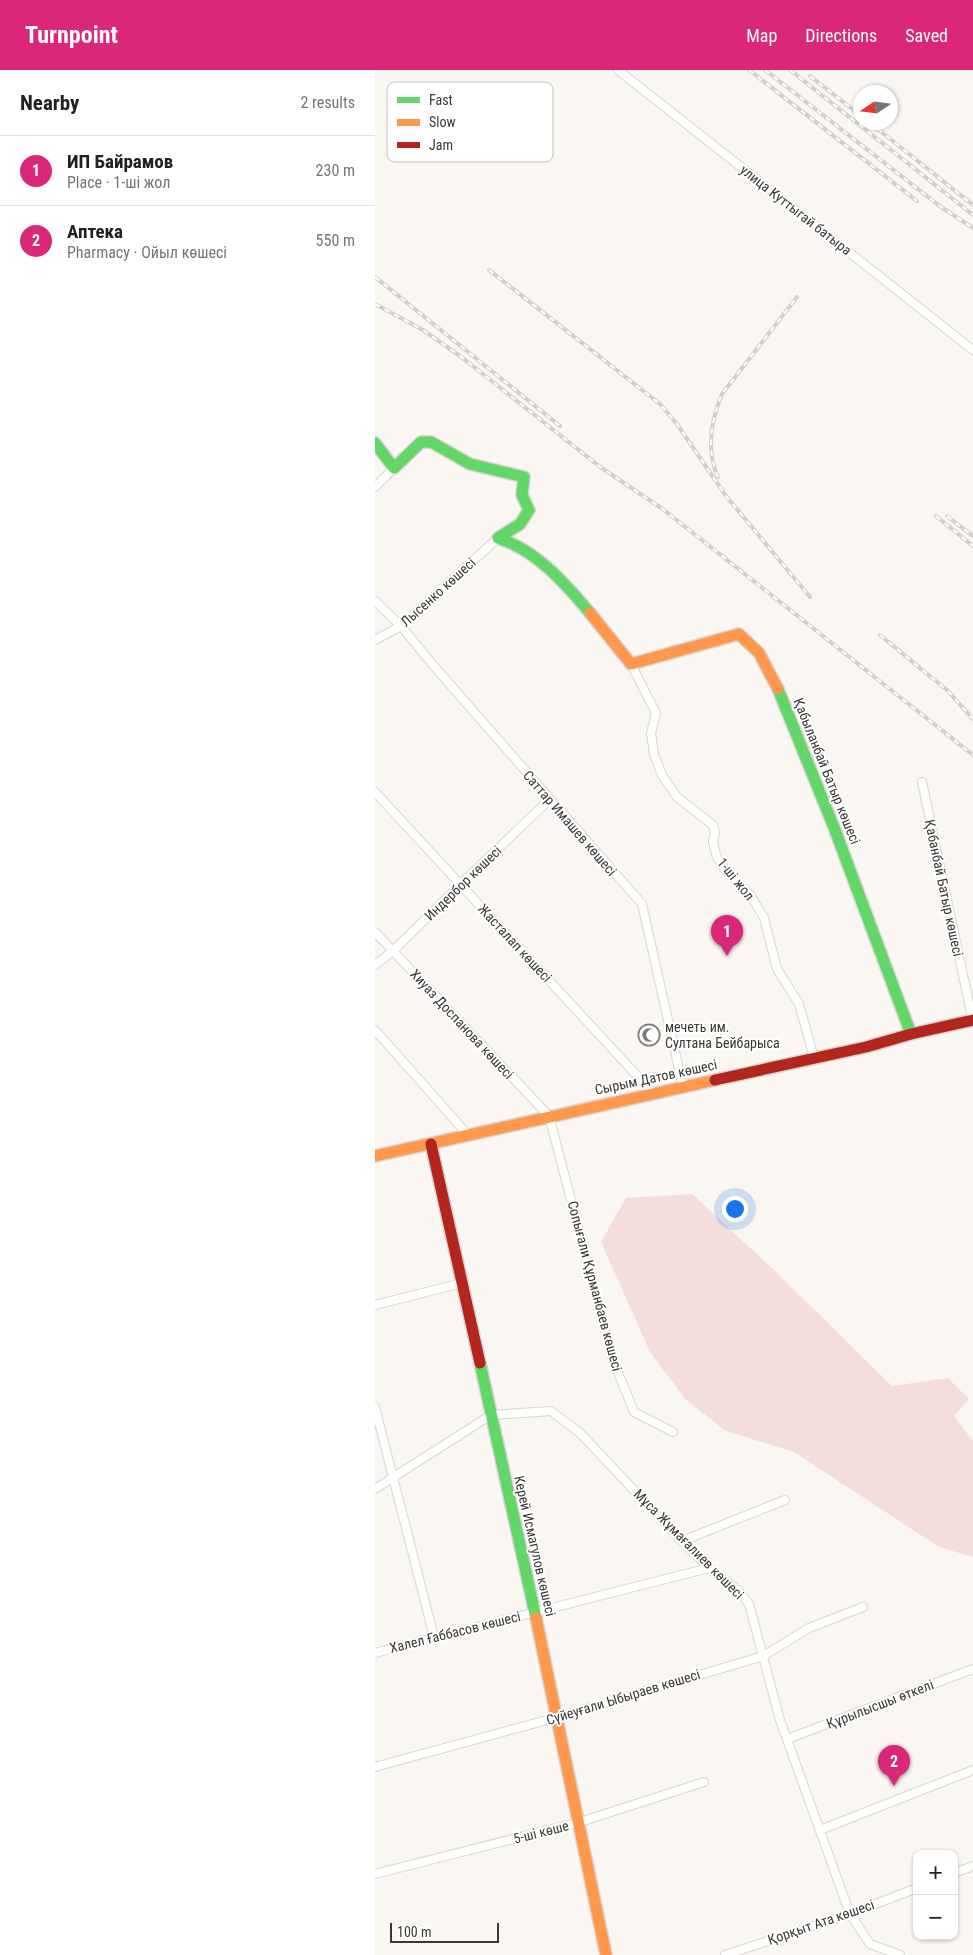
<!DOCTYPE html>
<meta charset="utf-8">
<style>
:root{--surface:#fff;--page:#f2f2f2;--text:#202124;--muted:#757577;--line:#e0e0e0;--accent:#db2777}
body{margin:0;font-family:"Roboto Condensed",sans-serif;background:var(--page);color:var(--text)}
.controls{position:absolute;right:15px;bottom:15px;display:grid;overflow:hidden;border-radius:10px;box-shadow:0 1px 4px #0004}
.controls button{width:45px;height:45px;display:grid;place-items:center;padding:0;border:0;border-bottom:1px solid var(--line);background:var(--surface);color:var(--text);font:25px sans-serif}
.compass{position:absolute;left:478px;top:15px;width:45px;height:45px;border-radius:50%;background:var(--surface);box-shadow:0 1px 4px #0004;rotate:257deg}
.scale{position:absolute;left:15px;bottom:12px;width:109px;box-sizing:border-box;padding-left:5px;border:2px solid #3a3834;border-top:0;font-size:14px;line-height:18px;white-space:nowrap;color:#3a3834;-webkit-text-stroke:4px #fff;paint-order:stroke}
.you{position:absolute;left:359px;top:1138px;width:18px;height:18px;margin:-12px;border:4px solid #fff;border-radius:50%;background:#1a73e8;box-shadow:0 0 0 8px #1a73e833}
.badge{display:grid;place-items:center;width:32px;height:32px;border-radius:50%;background:var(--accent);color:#fff;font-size:16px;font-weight:700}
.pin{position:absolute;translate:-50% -41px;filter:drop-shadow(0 1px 2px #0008)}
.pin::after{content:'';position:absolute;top:26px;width:18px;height:15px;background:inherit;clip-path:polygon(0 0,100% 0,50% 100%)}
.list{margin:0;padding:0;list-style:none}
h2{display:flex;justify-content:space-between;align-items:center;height:65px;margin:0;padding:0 20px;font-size:21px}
h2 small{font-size:16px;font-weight:400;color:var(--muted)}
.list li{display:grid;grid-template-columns:32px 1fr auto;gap:15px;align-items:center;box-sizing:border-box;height:70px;padding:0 20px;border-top:1px solid var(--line)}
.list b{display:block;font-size:19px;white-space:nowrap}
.list p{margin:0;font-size:16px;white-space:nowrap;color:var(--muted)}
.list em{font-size:16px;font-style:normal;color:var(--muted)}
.map{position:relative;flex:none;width:598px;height:1885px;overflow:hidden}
header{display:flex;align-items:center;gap:30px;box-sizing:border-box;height:70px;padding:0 25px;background:var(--accent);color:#fff}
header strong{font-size:24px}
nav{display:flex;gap:28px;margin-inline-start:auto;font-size:18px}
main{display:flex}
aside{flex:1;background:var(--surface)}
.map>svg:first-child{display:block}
.green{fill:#f4dedb}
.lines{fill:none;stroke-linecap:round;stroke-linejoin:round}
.street-casing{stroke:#d7d5d2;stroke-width:10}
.fast-casing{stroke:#d7d5d2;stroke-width:14}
.slow-casing{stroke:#d7d5d2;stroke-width:14}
.jam-casing{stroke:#d7d5d2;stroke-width:14}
.street{stroke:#fefefd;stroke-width:8}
.fast{stroke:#63d668;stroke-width:11}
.slow{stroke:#ff974d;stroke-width:11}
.jam{stroke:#b3261e;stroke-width:11}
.rail-casing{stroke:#d1d0ce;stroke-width:4}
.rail{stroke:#fff;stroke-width:2;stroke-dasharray:5.5;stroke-linecap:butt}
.labels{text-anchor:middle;stroke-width:4;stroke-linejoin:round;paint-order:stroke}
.street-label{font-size:14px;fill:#3a3834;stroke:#fff}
.poi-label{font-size:14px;fill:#3a3834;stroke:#fff;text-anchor:start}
.key{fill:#fff;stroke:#c4c3c2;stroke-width:1}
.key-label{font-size:14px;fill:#3a3834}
</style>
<header>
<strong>Turnpoint</strong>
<nav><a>Map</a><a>Directions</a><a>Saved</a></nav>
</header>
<main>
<aside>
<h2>Nearby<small>2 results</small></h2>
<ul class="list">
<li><span class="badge">1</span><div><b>ИП Байрамов</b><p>Place · 1-ші жол</p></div><em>230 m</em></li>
<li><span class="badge">2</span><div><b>Аптека</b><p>Pharmacy · Ойыл көшесі</p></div><em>550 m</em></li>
</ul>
</aside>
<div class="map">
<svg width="598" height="1885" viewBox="0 0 598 1885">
<rect width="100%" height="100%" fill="#faf7f2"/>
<path class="green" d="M317,1124L400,1201L517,1316L573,1308L594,1329L579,1346L598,1371V1487L564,1477L419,1382L351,1361L311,1330L275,1282L226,1172L251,1128Z"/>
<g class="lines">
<g class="street-casing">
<path id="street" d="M243,0L598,280
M0,417L19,398
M0,531L26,556L58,595L267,834L308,1017
M0,570L26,556L123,468
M256,594L281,643L276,663L279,684L287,705L302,727L338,755L340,763L338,771L341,785L350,800L376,826L389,848L402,899L424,934L439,988
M547,712L598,952
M0,722L279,1024
M0,862L174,1046L238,1290L259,1342L298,1362
M0,895L18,881L86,814L175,729
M0,960L93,1065
M0,1235L87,1213
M0,1337L59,1567
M0,1419L116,1345L176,1341L205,1363L307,1471L334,1498L364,1521L374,1534L405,1650L475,1844L495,1874L525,1885
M307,1471L410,1430
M0,1583L334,1498
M412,1669L598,1599
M0,1697L183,1647L388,1586L434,1558L488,1537
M445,1760L598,1700
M579,1803L598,1796
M0,1804L205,1752L329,1712
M350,1885L475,1844L542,1818"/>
</g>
<g class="fast-casing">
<path id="fast" d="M0,373L19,398L46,372H56L95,394L149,407L147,425L154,440L145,454L123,468C162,481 189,512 215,543
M403,619L460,760L536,964
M105,1293L161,1548"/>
</g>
<g class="slow-casing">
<path id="slow" d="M215,543L256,594L364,564L384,583L403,619
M0,1086L340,1010
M161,1548L231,1885"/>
</g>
<g class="jam-casing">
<path id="jam" d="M340,1010L491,977L536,964L598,950
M56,1074L105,1293"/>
</g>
<use href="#street" class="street"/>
<use href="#fast" class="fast"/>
<use href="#slow" class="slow"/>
<use href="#jam" class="jam"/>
<g class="rail-casing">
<path id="rail" d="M374,0L542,131
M390,0L566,137L598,158
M415,0L598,145
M435,6L486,46
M494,52L598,135
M114,200L285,334L302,354L351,426L435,527
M0,207L185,356
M0,234L48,260L85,286L224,396L289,440L598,685
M343,407C331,380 336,350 347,324L422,227
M561,446L598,476
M572,446L598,466
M505,565L573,621L598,649"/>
</g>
<use href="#rail" class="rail"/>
</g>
<defs>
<g id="mosque-ring" transform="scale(1.125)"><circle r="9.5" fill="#fff" stroke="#7d7b76" stroke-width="1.5"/><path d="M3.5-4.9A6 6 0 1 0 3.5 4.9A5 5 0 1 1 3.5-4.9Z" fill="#7d7b76"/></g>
</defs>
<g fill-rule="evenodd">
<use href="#mosque-ring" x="274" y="965"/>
</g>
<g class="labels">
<g class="street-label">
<text transform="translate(421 140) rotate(38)" y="5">улица Куттыгай батыра</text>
<text transform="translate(63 522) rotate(-42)" y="5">Лысенко көшесі</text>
<text transform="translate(452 701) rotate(68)" y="5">Қабыланбай Батыр көшесі</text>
<text transform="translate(195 753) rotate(49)" y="5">Саттар Имашев көшесі</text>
<text transform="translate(361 809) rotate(51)" y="5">1-ші жол</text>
<text transform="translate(88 813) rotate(-44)" y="5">Индербор көшесі</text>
<text transform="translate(569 818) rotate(78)" y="5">Қабанбай Батыр көшесі</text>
<text transform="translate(140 873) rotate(47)" y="5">Жасталап көшесі</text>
<text transform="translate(87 954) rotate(47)" y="5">Хиуаз Доспанова көшесі</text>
<text transform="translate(281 1007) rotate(-12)" y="5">Сырым Датов көшесі</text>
<text transform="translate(220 1216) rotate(75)" y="5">Сопығали Құрманбаев көшесі</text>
<text transform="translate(314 1474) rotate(45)" y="5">Мұса Жұмағалиев көшесі</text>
<text transform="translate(160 1476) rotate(77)" y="5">Керей Исмагулов көшесі</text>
<text transform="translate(80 1562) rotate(-14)" y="5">Халел Ғаббасов көшесі</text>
<text transform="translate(248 1627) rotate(-17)" y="5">Сүйеуғали Ыбыраев көшесi</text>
<text transform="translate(505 1634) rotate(-21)" y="5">Құрылысшы өткелі</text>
<text transform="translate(166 1762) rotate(-14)" y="5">5-шi көше</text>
<text transform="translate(446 1852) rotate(-19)" y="5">Қорқыт Ата көшесi</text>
</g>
<g class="poi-label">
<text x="290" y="962">мечеть им.<tspan x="290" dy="16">Султана Бейбарыса</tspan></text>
</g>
</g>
<rect x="12" y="12" width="166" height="80" rx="8" class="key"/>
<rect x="22" y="27" width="23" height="6" fill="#63d668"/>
<rect x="22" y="49" width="23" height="7" fill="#ff974d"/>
<rect x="22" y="72" width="23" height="6" fill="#b3261e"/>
<g class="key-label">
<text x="54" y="35">Fast</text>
<text x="54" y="57">Slow</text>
<text x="54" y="80">Jam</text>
</g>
</svg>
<div class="controls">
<button>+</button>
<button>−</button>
</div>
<svg class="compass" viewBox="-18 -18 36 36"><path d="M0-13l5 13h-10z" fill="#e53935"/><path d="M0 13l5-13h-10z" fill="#757577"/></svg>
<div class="scale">100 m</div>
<div class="you"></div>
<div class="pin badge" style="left:352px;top:886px">1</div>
<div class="pin badge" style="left:519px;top:1716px">2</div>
</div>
</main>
